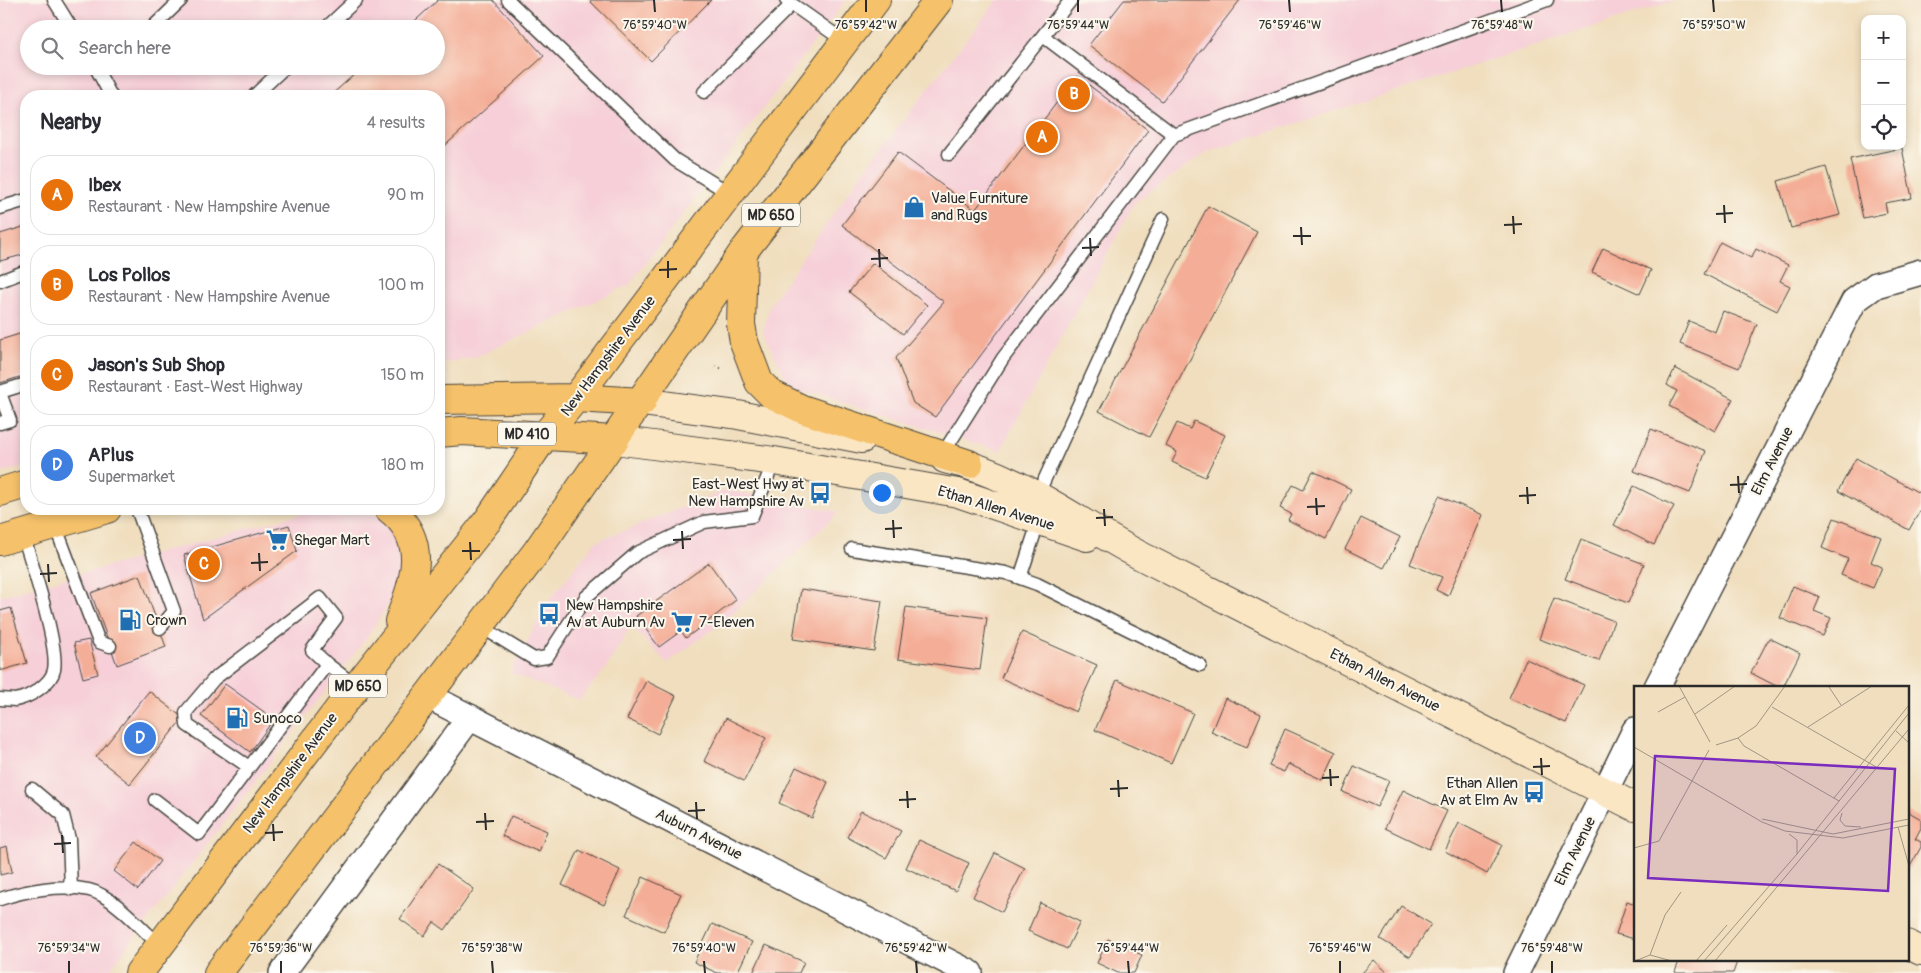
<!DOCTYPE html>
<meta charset="utf-8">
<style>
:root{--surface:#fff;--page:#f7f7f7;--text:#2b2b33;--muted:#7c7c81;--line:#e1e1e2;--accent:#2563eb}
body{margin:0;font-family:Pangolin,sans-serif;background:var(--page);color:var(--text)}
.controls{position:absolute;right:15px;top:15px;display:grid;overflow:hidden;border-radius:10px;box-shadow:0 2px 8px #0003}
.controls button{width:45px;height:45px;display:grid;place-items:center;padding:0;border:0;border-bottom:1px solid var(--line);background:var(--surface);color:var(--text);font:25px sans-serif}
.you{position:absolute;left:881px;top:492px;width:18px;height:18px;margin:-12px;border:4px solid #fff;border-radius:50%;background:#1a73e8;box-shadow:0 0 0 8px #1a73e833}
.badge{display:grid;place-items:center;width:32px;height:32px;border-radius:50%;background:var(--accent);color:#fff;font-size:16px;font-weight:700}
.pin{position:absolute;translate:-50% -50%;border:2px solid #fff;box-shadow:0 1px 5px #0006}
.list{margin:0;padding:0;list-style:none}
h2{display:flex;justify-content:space-between;align-items:center;height:65px;margin:0;padding:0 20px;font-size:21px}
h2 small{font-size:16px;font-weight:400;color:var(--muted)}
.list li{display:grid;grid-template-columns:32px 1fr auto;gap:15px;align-items:center;box-sizing:border-box;height:80px;margin:0 10px 10px;padding:0 10px;border:1px solid var(--line);border-radius:20px}
.list b{display:block;font-size:19px;white-space:nowrap}
.list p{margin:0;font-size:16px;white-space:nowrap;color:var(--muted)}
.list em{font-size:16px;font-style:normal;color:var(--muted)}
.icon{flex:none;width:28px;height:28px;fill:none;stroke:currentColor;stroke-width:2;stroke-linecap:round;stroke-linejoin:round}
.map{position:relative;flex:none;width:1921px;height:973px;overflow:hidden}
.search{position:absolute;background:var(--surface);box-shadow:0 2px 8px #0003;left:20px;top:20px;width:425px;height:55px;display:flex;align-items:center;gap:12px;box-sizing:border-box;padding:0 18px;border-radius:28px;color:var(--muted);font-size:19px}
.panel{position:absolute;background:var(--surface);box-shadow:0 2px 8px #0003;left:20px;top:90px;width:425px;height:425px;border-radius:20px}
.map>svg:first-child{display:block}
.built{fill:#f6cfd8;fill-rule:evenodd}
.building{fill:#f4ad96}
.lines{fill:none;stroke-linecap:round;stroke-linejoin:round}
.lane-casing{stroke:#494641;stroke-width:15}
.street-casing{stroke:#494641;stroke-width:28}
.secondary-casing{stroke:#494641;stroke-width:30}
.primary-casing{stroke:#494641;stroke-width:30}
.path{stroke:#494641;stroke-width:3;stroke-dasharray:1 4;stroke-linecap:butt}
.lane{stroke:#fff;stroke-width:12}
.street{stroke:#fff;stroke-width:25}
.secondary{stroke:#fbe6c4;stroke-width:28}
.primary{stroke:#f5c16b;stroke-width:28}
.ticks{fill:none;stroke:#2b2b2b;stroke-width:2}
.labels{text-anchor:middle;stroke-width:4;stroke-linejoin:round;paint-order:stroke}
.shield{fill:#fbf7ec;stroke:#696865;stroke-width:1}
.shield-label{font-size:14px;font-weight:bold;fill:#2b2b2b}
.poi-label{font-size:15px;fill:#2b2b2b;stroke:#fbf7ec;text-anchor:start}
.street-label{font-size:15px;fill:#2b2b2b;stroke:#fbf7ec}
.inset-road{fill:none;stroke:#a19683;stroke-width:1}
.view{fill:#7b2cbf;fill-opacity:0.15;stroke:#7b2cbf;stroke-width:2.5}
.inset-edge{fill:none;stroke:#2b2b2b;stroke-width:2.5}
.ticks-label{font-size:12px;text-anchor:middle;fill:#2b2b2b;stroke:#fbf7ec;stroke-width:4;stroke-linejoin:round;paint-order:stroke}
</style>
<div class="map">
<svg width="1921" height="973" viewBox="0 0 1921 973">
<rect width="100%" height="100%" fill="#fbf7ec"/>
<filter id="ink" filterUnits="userSpaceOnUse"><feTurbulence type="fractalNoise" baseFrequency=".02" numOctaves="2"/><feDisplacementMap in="SourceGraphic" scale="10" xChannelSelector="R" yChannelSelector="G"/><feConvolveMatrix kernelMatrix="1 2 1 2 8 2 1 2 1" color-interpolation-filters="sRGB"/></filter>
<filter id="wash" filterUnits="userSpaceOnUse"><feTurbulence type="fractalNoise" baseFrequency=".0096" numOctaves="4" result="noise"/><feDisplacementMap in="SourceGraphic" scale="20" xChannelSelector="R" yChannelSelector="G"/><feGaussianBlur stdDeviation="1.12" result="paint"/><feColorMatrix in="noise" values="0 0 0 0 0 0 0 0 0 0 0 0 0 0 0 0 0 1.4 0 .05"/><feComposite in="paint" operator="in"/></filter>
<g filter="url(#wash)">
<rect width="100%" height="100%" fill="#f0debe"/>
<path class="built" d="M0,0H846L629,285L474,358L439,364V96H26V466L0,473ZM29,29H436V66H29Z
M997,0H1676L1208,152L1135,202L1000,451L790,386L763,332L770,305L857,180Z
M727,490L839,512L724,621L667,663L631,626L606,668L579,700L510,673L548,602L595,542Z
M319,509L371,510L399,539L402,582L368,636L107,973H0V596Z"/>
<g id="blocks">
<path class="building" d="M438,0H493L544,56L439,151V96H330L364,66H436V29H406Z
M589,0H711L651,61Z
M1124,0H1240L1162,101L1089,45Z
M1077,76L1148,130L935,417L913,403L896,358L944,302L842,225L898,152L975,210Z
M1902,148L1912,198L1885,203L1887,213L1863,218L1850,159Z
M1826,167L1840,215L1791,228L1778,181Z
M1208,206L1257,232L1149,437L1099,411Z
M26,226V254L0,261V234Z
M1720,242L1751,258L1756,249L1788,265L1780,281L1790,286L1777,311L1704,274Z
M1603,248L1651,270L1640,294L1592,272Z
M873,263L927,305L903,334L849,292Z
M1723,311L1757,324L1739,368L1680,344L1689,321L1715,332Z
M26,332V375L0,383V340Z
M1675,368L1733,399L1715,431L1669,406L1677,391L1667,385Z
M1194,421L1225,435L1205,477L1172,462L1177,452L1166,446L1177,423L1190,429Z
M1651,429L1706,451L1690,493L1634,471Z
M1856,458L1921,494V509L1909,530L1838,491Z
M1313,471L1351,489L1326,539L1288,520L1291,514L1280,508L1293,485L1303,490Z
M1634,486L1674,506L1654,545L1614,525Z
M1439,496L1483,515L1448,596L1436,590L1442,577L1410,564Z
M1361,518L1400,537L1384,568L1345,549Z
M1834,518L1881,537L1871,562L1882,567L1873,588L1841,575L1848,559L1822,548Z
M289,525L297,551L203,619L184,555Z
M1581,539L1644,564L1628,603L1565,579Z
M709,563L736,600L686,638L681,631L659,647L636,616Z
M140,575L166,647L117,665L91,593Z
M1793,586L1820,597L1814,611L1831,618L1823,636L1780,618Z
M801,589L882,601L874,651L793,639Z
M1554,598L1614,621L1599,661L1539,639Z
M906,607L987,618L980,670L898,659Z
M11,608L27,663L0,671V611Z
M1022,632L1097,665L1076,712L1001,678Z
M1769,638L1800,653L1783,687H1778L1751,673Z
M89,640L98,674L83,678L74,643Z
M1526,659L1584,685L1566,723L1509,698Z
M1117,680L1193,713L1171,763L1095,730Z
M646,681L676,696L658,734L627,719Z
M225,684L274,719L250,752L201,716Z
M149,691L183,718L130,784L96,757Z
M1225,698L1261,714L1247,747L1211,732Z
M726,718L766,738L744,781L704,761Z
M1285,729L1336,752L1323,780L1288,764L1284,772L1269,766Z
M1354,766L1389,781L1377,807L1343,792Z
M796,767L828,782L812,818L779,803Z
M1403,790L1447,811L1429,849L1385,828Z
M861,811L901,831L886,858L847,837Z
M1907,811L1921,819V828L1915,839L1921,842V847L1907,872Z
M511,816L547,831L539,852L502,836Z
M1459,823L1502,845L1487,874L1445,851Z
M919,840L969,863L956,891L906,868Z
M136,842L160,861L138,890L114,871Z
M7,846L12,872L0,875V848Z
M579,850L620,870L604,905L562,885Z
M995,853L1025,868L1002,912L973,897Z
M438,864L474,889L445,930L434,922L424,936L400,919Z
M643,877L681,894L664,932L626,915Z
M1627,901L1635,904V939L1616,934Z
M1040,903L1080,922L1067,949L1028,931Z
M1401,906L1431,924L1410,957L1380,939Z
M712,924L752,942L737,973H717L694,962Z
M1108,939L1142,955L1134,973H1118L1097,963Z
M766,945L804,962L799,973H753Z
M1680,959H1738L1733,973H1677L1675,972Z
M1374,960L1388,973H1362Z"/>
</g>
</g>
<g filter="url(#ink)">
<use href="#blocks" fill-opacity="0" stroke="#494641" stroke-width="1"/>
<g class="lines">
<g class="lane-casing">
<path id="lane" d="M54,0L72,29
M508,0L675,160L731,194
M786,0L844,41
M151,29L181,0
M325,29L356,0
M1043,36L1174,135L1547,0
M95,66L111,96
M704,92L791,5
M254,96L286,66
M949,154L1071,0
M0,208L26,200
M0,281L26,271
M0,392L26,384
M0,393L10,420L0,423
M942,455L1003,358L1174,135
M1038,494L1163,219
M137,509L174,611L160,628
M55,525L99,642L110,646
M852,549L1006,573L1037,584L1200,665
M1020,578L1039,520
M480,626L534,659L547,657L586,597L637,553L704,522L752,516L774,461
M0,699C5,699 11,700 15,700C29,698 51,684 54,670C59,645 31,562 23,534
M249,767L187,725L186,712L214,679L320,598L336,618L312,650L327,664
M32,789L63,815L69,839L71,889
M155,800L199,834L327,664L357,687
M0,899C27,890 61,884 89,890C112,895 142,929 159,945"/>
</g>
<g class="street-casing">
<path id="street" d="M1657,687L1854,301L1876,285L1921,272
M428,696L970,973
M282,973L470,717
M1516,973L1635,730"/>
</g>
<g class="secondary-casing">
<path id="secondary" d="M642,402L738,415L862,439
M615,440L774,461L958,493L1087,537
M945,459C1020,475 1077,523 1143,557C1307,640 1471,724 1635,807
M1907,944L1921,951"/>
</g>
<g class="primary-casing">
<path id="primary" d="M743,252L741,324L744,342L759,382L771,394L802,409L969,464
M439,400L576,398L642,402
M439,433L462,431L615,440
M0,492L26,484
M389,509C430,541 414,581 399,621
M0,541L107,509
M139,973L341,706L488,520L546,434L576,398L876,0
M218,973L537,551L743,252L939,0"/>
</g>
<path class="path" d="M715,367L724,368"/>
<use href="#lane" class="lane"/>
<use href="#street" class="street"/>
<use href="#secondary" class="secondary"/>
<use href="#primary" class="primary"/>
</g>
</g>
<path class="ticks" d="M654,0L655,12M866,0V12M1078,0V12M1289,0L1290,12M1501,0L1502,12M1713,0L1714,12M1724,205L1725,223M1716,214L1733,213M1513,216L1514,234M1504,225L1522,224M1301,227L1302,245M1293,236H1311M1090,238L1091,256M1082,248L1099,247M879,249L880,267M871,259L888,258M668,261V278M659,270L677,269M1738,476L1739,493M1730,485L1747,484M1527,487L1528,504M1519,496L1536,495M1316,498L1317,515M1307,507L1325,506M1104,509L1105,526M1096,518L1113,517M893,520L894,538M885,529L902,528M682,531L683,549M673,540L691,539M470,542L471,560M462,551H480M259,553L260,571M251,563L268,562M48,564L49,582M40,574L57,573M1541,758L1542,775M1533,767L1550,766M1330,769L1331,786M1322,778L1339,777M1118,780L1119,797M1110,789L1128,788M907,791L908,808M899,800L916,799M696,802L697,819M688,811L705,810M485,813L486,830M476,822L494,821M273,824L274,841M265,833L283,832M62,835L63,853M54,844L71,843M69,961V973M281,961V973M492,961L493,973M704,961L705,973M916,961L917,973M1128,961L1129,973M1340,961V973M1552,961V973"/>
<defs>
<g id="shop-bare" transform="scale(1.725)"><path d="M-5-2.5h2.3a2.7 3.5 0 0 1 5.4 0H5L5.5 6h-11ZM-1.5-2.5h3a1.5 2.3 0 0 0-3 0Z" fill="#1f6fb2" stroke="#fbf7ec" stroke-width="2.5" paint-order="stroke"/></g>
<g id="bus-bare" transform="scale(1.725)"><path d="M-5-6H5V4H4V6H2V4H-2V6H-4V4H-5ZM-3.5-4V0h7V-4ZM-3.5 1.2v1.5H-2V1.2ZM2 1.2v1.5H3.5V1.2Z" fill="#1f6fb2" stroke="#fbf7ec" stroke-width="2.5" paint-order="stroke"/></g>
<g id="supermarket-bare" transform="scale(1.725)"><path d="M-6-5.5h2.5l.6 2H6L4.5 2H-2.5L-4.4-4H-6ZM-1.5 3.2a1.3 1.3 0 1 0 .1 0ZM3 3.2a1.3 1.3 0 1 0 .1 0Z" fill="#1f6fb2" stroke="#fbf7ec" stroke-width="2.5" paint-order="stroke"/></g>
<g id="fuel-bare" transform="scale(1.725)"><path d="M-5.5-6h7V0h2V4h1.3V-2.5L3-4.5l.8-.8L6-3V5H2.5V1h-1V6h-7ZM-4.2-4.7v3.2H.2V-4.7Z" fill="#1f6fb2" stroke="#fbf7ec" stroke-width="2.5" paint-order="stroke"/></g>
</defs>
<g fill-rule="evenodd">
<use href="#shop-bare" x="914" y="207"/>
<use href="#bus-bare" x="820" y="493"/>
<use href="#supermarket-bare" x="277" y="540"/>
<use href="#bus-bare" x="549" y="614"/>
<use href="#fuel-bare" x="130" y="620"/>
<use href="#supermarket-bare" x="682" y="622"/>
<use href="#fuel-bare" x="237" y="718"/>
<use href="#bus-bare" x="1534" y="792"/>
</g>
<g class="labels">
<g class="shield">
<rect x="742" y="203.5" width="58" height="23" rx="4"/>
<rect x="498" y="422.5" width="58" height="23" rx="4"/>
<rect x="329" y="674.5" width="58" height="23" rx="4"/>
</g>
<g class="shield-label">
<text x="771" y="220">MD 650</text>
<text x="527" y="439">MD 410</text>
<text x="358" y="691">MD 650</text>
</g>
<g class="poi-label">
<text x="931" y="203">Value Furniture<tspan x="931" dy="17">and Rugs</tspan></text>
<text x="804" y="489" text-anchor="end">East-West Hwy at<tspan x="804" dy="17">New Hampshire Av</tspan></text>
<text x="294" y="545">Shegar Mart</text>
<text x="566" y="610">New Hampshire<tspan x="566" dy="17">Av at Auburn Av</tspan></text>
<text x="146" y="625">Crown</text>
<text x="699" y="627">7-Eleven</text>
<text x="253" y="723">Sunoco</text>
<text x="1518" y="788" text-anchor="end">Ethan Allen<tspan x="1518" dy="17">Av at Elm Av</tspan></text>
</g>
<g class="street-label">
<text transform="translate(608 356) rotate(-53)" y="5">New Hampshire Avenue</text>
<text transform="translate(1772 461) rotate(-63)" y="5">Elm Avenue</text>
<text transform="translate(996 508) rotate(17)" y="5">Ethan Allen Avenue</text>
<text transform="translate(1385 680) rotate(27)" y="5">Ethan Allen Avenue</text>
<text transform="translate(290 773) rotate(-53)" y="5">New Hampshire Avenue</text>
<text transform="translate(699 834) rotate(27)" y="5">Auburn Avenue</text>
<text transform="translate(1575 851) rotate(-64)" y="5">Elm Avenue</text>
</g>
</g>
<g transform="translate(1634 686)">
<rect width="275" height="275" fill="#f0debe"/>
<path class="inset-road" d="M45,0L76,56M195,1L207,19M138,21L244,82M24,26L51,11M61,28L101,0M174,41L238,0M262,45L275,57M104,52L110,60L205,115M82,59L104,52L122,40L151,0M0,61L128,136L151,145L209,152L275,139M200,112L275,19M208,127L206,134L211,140L227,141M128,133L199,148L275,133M264,141L275,180M155,148L163,154V168M0,162L25,155L75,64M16,269L31,229L47,206M1,275L16,269L38,275M62,275L93,239M70,275L163,168L275,27M81,275L275,43"/>
<path class="view" d="M21,70L261,83L254,205L14,192Z"/>
<rect width="275" height="275" class="inset-edge"/>
</g>
<g class="ticks-label">
<text x="655" y="29">76°59'40"W</text>
<text x="866" y="29">76°59'42"W</text>
<text x="1078" y="29">76°59'44"W</text>
<text x="1290" y="29">76°59'46"W</text>
<text x="1502" y="29">76°59'48"W</text>
<text x="1714" y="29">76°59'50"W</text>
<text x="69" y="952">76°59'34"W</text>
<text x="281" y="952">76°59'36"W</text>
<text x="492" y="952">76°59'38"W</text>
<text x="704" y="952">76°59'40"W</text>
<text x="916" y="952">76°59'42"W</text>
<text x="1128" y="952">76°59'44"W</text>
<text x="1340" y="952">76°59'46"W</text>
<text x="1552" y="952">76°59'48"W</text>
</g>
</svg>
<div class="controls">
<button>+</button>
<button>−</button>
<button><svg class="icon" aria-label="locate" viewBox="0 0 24 24"><circle cx="12" cy="12" r="6"/><path d="M12 2v4M12 18v4M2 12h4M18 12h4"/></svg></button>
</div>
<div class="you"></div>
<div class="pin badge" style="left:1042px;top:137px;background:#e8710a">A</div>
<div class="pin badge" style="left:1074px;top:94px;background:#e8710a">B</div>
<div class="pin badge" style="left:204px;top:564px;background:#e8710a">C</div>
<div class="pin badge" style="left:140px;top:738px;background:#3f7fe0">D</div>
<div class="search"><svg class="icon" aria-label="search" viewBox="0 0 24 24"><circle cx="10" cy="10" r="6"/><path d="M15 15l6 6"/></svg>Search here</div>
<section class="panel">
<h2>Nearby<small>4 results</small></h2>
<ul class="list">
<li><span class="badge" style="background:#e8710a">A</span><div><b>Ibex</b><p>Restaurant · New Hampshire Avenue</p></div><em>90 m</em></li>
<li><span class="badge" style="background:#e8710a">B</span><div><b>Los Pollos</b><p>Restaurant · New Hampshire Avenue</p></div><em>100 m</em></li>
<li><span class="badge" style="background:#e8710a">C</span><div><b>Jason's Sub Shop</b><p>Restaurant · East-West Highway</p></div><em>150 m</em></li>
<li><span class="badge" style="background:#3f7fe0">D</span><div><b>APlus</b><p>Supermarket</p></div><em>180 m</em></li>
</ul>
</section>
</div>
